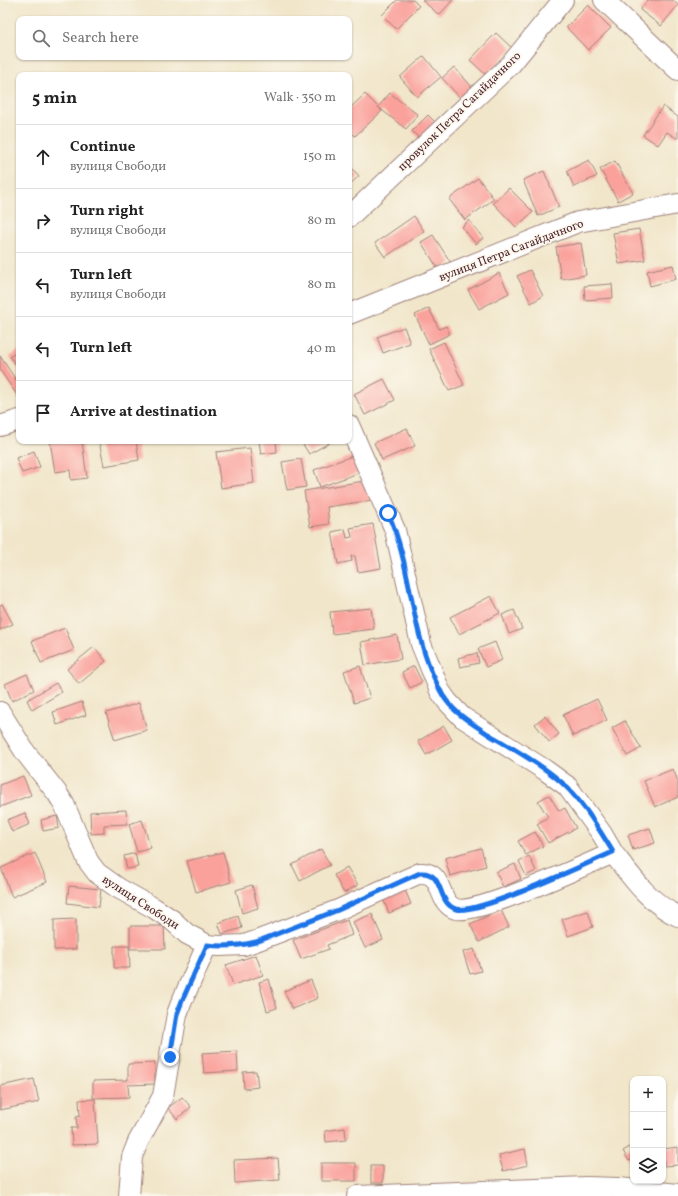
<!DOCTYPE html>
<meta charset="utf-8">
<style>
:root{--surface:#fff;--page:#f6f6f6;--text:#222;--muted:#767676;--line:#e0e0e0}
body{margin:0;font-family:Vollkorn,serif;background:var(--page);color:var(--text)}
.controls{position:absolute;right:12px;bottom:12px;display:grid;overflow:hidden;border-radius:8px;box-shadow:0 1px 3px #0004}
.controls button{width:36px;height:36px;display:grid;place-items:center;padding:0;border:0;border-bottom:1px solid var(--line);background:var(--surface);color:var(--text);font:20px sans-serif}
.stop{position:absolute;width:12px;height:12px;margin:-9px;border:3px solid #1a73e8;border-radius:50%;background:#fff}
.stop.end{background:#1a73e8;border-color:#fff;box-shadow:0 1px 4px #0008}
.list{margin:0;padding:0;list-style:none}
h2{display:flex;justify-content:space-between;align-items:center;height:52px;margin:0;padding:0 16px;font-size:17px}
h2 small{font-size:13px;font-weight:400;color:var(--muted)}
.list li{display:grid;grid-template-columns:26px 1fr auto;gap:12px;align-items:center;box-sizing:border-box;height:64px;padding:0 16px;border-top:1px solid var(--line)}
.list b{display:block;font-size:15px;white-space:nowrap}
.list p{margin:0;font-size:13px;white-space:nowrap;color:var(--muted)}
.list em{font-size:13px;font-style:normal;color:var(--muted)}
.icon{flex:none;width:22px;height:22px;fill:none;stroke:currentColor;stroke-width:2;stroke-linecap:round;stroke-linejoin:round}
.map{position:relative;flex:none;width:678px;height:1196px;overflow:hidden}
.search{position:absolute;background:var(--surface);box-shadow:0 1px 3px #0004;left:16px;top:16px;width:336px;height:44px;display:flex;align-items:center;gap:10px;box-sizing:border-box;padding:0 14px;border-radius:8px;color:var(--muted);font-size:15px}
.panel{position:absolute;background:var(--surface);box-shadow:0 1px 3px #0004;left:16px;top:72px;width:336px;height:372px;border-radius:8px}
.map>svg:first-child{display:block}
.building{fill:#faa19b}
.lines{fill:none;stroke-linecap:round;stroke-linejoin:round}
.street-casing{stroke:#9e827a;stroke-width:22}
.street{stroke:#fff;stroke-width:20}
.route{stroke:#1a73e8;stroke-width:5}
.labels{text-anchor:middle;stroke-width:3.5;stroke-linejoin:round;paint-order:stroke}
.street-label{font-size:12px;fill:#4a1f2b;stroke:#fbf7ec}
</style>
<div class="map">
<svg width="678" height="1196" viewBox="0 0 678 1196">
<rect width="100%" height="100%" fill="#fbf7ec"/>
<filter id="ink" filterUnits="userSpaceOnUse"><feTurbulence type="fractalNoise" baseFrequency=".025" numOctaves="2"/><feDisplacementMap in="SourceGraphic" scale="8" xChannelSelector="R" yChannelSelector="G"/><feConvolveMatrix kernelMatrix="1 2 1 2 8 2 1 2 1" color-interpolation-filters="sRGB"/></filter>
<filter id="wash" filterUnits="userSpaceOnUse"><feTurbulence type="fractalNoise" baseFrequency=".012" numOctaves="4" result="noise"/><feDisplacementMap in="SourceGraphic" scale="16" xChannelSelector="R" yChannelSelector="G"/><feGaussianBlur stdDeviation="0.9" result="paint"/><feColorMatrix in="noise" values="0 0 0 0 0 0 0 0 0 0 0 0 0 0 0 0 0 1.4 0 .05"/><feComposite in="paint" operator="in"/></filter>
<g filter="url(#wash)">
<rect width="100%" height="100%" fill="#f1e6ca"/>
<g id="blocks">
<path class="building" d="M397,0H413L419,6L396,29L382,15Z
M422,0H453L439,15Z
M648,0H673L678,5L661,26L640,10Z
M588,5L611,28L588,50L566,27Z
M496,33L512,48L486,75L470,60Z
M424,56L441,77L417,97L400,77Z
M454,67L473,88L461,99L442,78Z
M390,93L418,115L406,129L378,107Z
M365,94L382,111L355,136L349,130V109Z
M663,106L678,117V139L667,132L658,145L643,135Z
M428,115L438,125L422,141L412,131Z
M589,160L597,176L574,187L567,171Z
M615,161L633,193L618,201L600,169Z
M349,165L359,176L349,185Z
M544,171L559,207L538,216L523,180Z
M478,178L494,199L465,220L449,199Z
M509,188L533,212L516,227L493,203Z
M414,216L424,231L385,257L375,243Z
M469,220L483,238L476,244L462,227Z
M639,229L645,260L619,264L613,233Z
M433,235L451,263L439,270L421,242Z
M581,243L586,275L561,279L556,247Z
M673,265L676,279L650,286L647,271Z
M530,270L543,296L531,303L517,276Z
M499,273L509,293L479,309L468,290Z
M612,284L613,298L585,300L584,286Z
M429,308L439,329L446,326L450,334L429,344L415,315Z
M404,327L410,343L383,353L377,337Z
M444,342L464,385L449,391L429,349Z
M19,350V369L10,357Z
M0,356L16,380L19,378V398L0,370Z
M384,379L395,400L365,415L354,394Z
M407,428L415,446L382,460L374,443Z
M50,441H82L87,478L71,480L70,470L55,472Z
M99,441H136L139,460L104,466Z
M259,441H276L277,452L261,454Z
M301,441H333L309,454Z
M250,448L254,483L221,488L216,452Z
M34,451L40,467L22,473L16,458Z
M355,455L361,472L320,487L314,470Z
M301,459L306,487L287,490L282,462Z
M370,480L373,500L327,507L329,524L310,527L304,491Z
M373,524L381,568L358,572L355,556H351L352,561L338,564L332,532L345,529L347,538L352,537L350,528Z
M491,596L500,613L459,634L450,617Z
M2,604L13,624L0,630V605Z
M371,608L374,629L332,634L330,612Z
M514,610L522,629L509,634L502,615Z
M65,628L74,650L41,663L32,641Z
M397,635L401,659L365,665L361,642Z
M495,642L502,660L486,667L478,649Z
M94,647L106,661L79,684L67,669Z
M477,653L479,663L460,667L458,658Z
M360,666L370,698L354,703L344,671Z
M414,666L422,682L410,688L402,672Z
M27,674L34,690L12,701L5,684Z
M56,683L62,692L32,710L27,700Z
M597,699L607,720L573,736L563,715Z
M82,702L86,715L57,725L53,712Z
M139,703L147,730L115,740L106,713Z
M545,716L559,734L549,742L535,724Z
M625,721L641,748L627,756L612,728Z
M444,726L452,740L426,755L418,741Z
M673,769L678,781V797L655,807L644,781Z
M23,776L31,795L0,807V785Z
M549,795L559,811L565,808L576,828L548,843L537,824L548,817L538,801Z
M126,810L127,824L104,825V833L91,834L90,812Z
M25,813L30,824L12,832L7,820Z
M57,816L59,828L43,831L41,820Z
M142,820L151,848L137,852L129,824Z
M650,828L655,843L633,850L628,835Z
M535,832L543,846L526,855L518,841Z
M481,848L486,866L450,876L445,858Z
M321,849L330,865L300,881L292,865Z
M223,852L231,882L196,892L187,861Z
M35,853L47,882L12,897L1,868Z
M135,853L138,867L127,869L124,856Z
M529,856L536,871L526,876L519,861Z
M515,864L521,879L503,887L496,872Z
M347,867L358,885L344,893L334,875Z
M252,885L258,908L242,913L236,890Z
M69,886L101,889L99,907L67,903Z
M405,890L411,904L389,913L383,899Z
M501,910L509,927L479,942L470,924Z
M588,911L593,927L568,936L562,919Z
M372,914L383,940L365,948L353,922Z
M238,916L242,928L222,934L218,923Z
M76,919V949L54,950V920Z
M347,920L352,935L327,945L329,949L301,959L293,940Z
M130,926H164L165,949H130Z
M114,946H129L130,968H114Z
M474,949L481,971L470,974L463,952Z
M256,955L263,975L233,985L226,965Z
M269,979L277,1008L267,1011L259,982Z
M311,980L318,998L292,1009L284,991Z
M237,1051L238,1071L204,1073L202,1053Z
M155,1063V1084L128,1085L129,1097L93,1098V1081L128,1080V1064Z
M256,1071L258,1087L244,1089L243,1072Z
M34,1079L39,1102L0,1110V1086Z
M182,1097L191,1107L177,1119L168,1108Z
M95,1099L98,1144L72,1145L71,1128H77L76,1117L80,1116L79,1100Z
M345,1128L346,1140L326,1142L325,1131Z
M633,1145V1159L629,1161L623,1151Z
M678,1147V1165L664,1166L663,1149Z
M525,1149L528,1165L503,1171L499,1155Z
M278,1158L280,1180L235,1183L234,1160Z
M321,1163H356V1181H321Z
M371,1166H383V1183H371Z"/>
</g>
</g>
<g filter="url(#ink)">
<use href="#blocks" fill-opacity="0" stroke="#9e827a" stroke-width="1"/>
<g class="lines">
<g class="street-casing">
<path id="street" d="M604,0L678,70
M349,217L511,64L563,0
M349,314L578,222L678,204
M349,425L395,530L421,644L440,691L447,701L462,717L545,770L567,786L602,834L613,853
M0,426L19,420
M0,712L25,752L57,793L64,804L88,861L97,873L118,888L154,908L172,920L187,934L202,942L207,945L219,946L244,945L256,941L338,910L420,873C445,871 436,903 456,909C478,915 587,864 613,853C631,876 650,904 678,916
M129,1196L132,1157L138,1142L163,1096L177,1014L182,1001L207,945
M357,1196L587,1187L618,1188L678,1194"/>
</g>
<use href="#street" class="street"/>
</g>
</g>
<g class="lines" filter="url(#ink)">
<path class="route" d="M170,1057L177,1014L182,1001L207,945C224,947 239,946 256,942L338,910L420,873C445,871 436,903 456,909C478,915 586,864 613,852C597,826 579,795 554,776C534,760 510,747 488,734C473,724 457,715 446,700C440,692 436,682 432,673C410,622 411,564 388,513"/>
</g>
<g class="labels">
<g class="street-label">
<text transform="translate(459 111) rotate(-44)" y="4">провулок Петра Сагайдачного</text>
<text transform="translate(511 250) rotate(-21)" y="4">вулиця Петра Сагайдачного</text>
<text transform="translate(141 902) rotate(33)" y="4">вулиця Свободи</text>
</g>
</g>
</svg>
<div class="controls">
<button>+</button>
<button>−</button>
<button><svg class="icon" aria-label="layers" viewBox="0 0 24 24"><path d="M12 4l9 5-9 5-9-5zM3 14l9 5 9-5"/></svg></button>
</div>
<div class="stop" style="left:388px;top:513px"></div>
<div class="stop end" style="left:170px;top:1057px"></div>
<div class="search"><svg class="icon" aria-label="search" viewBox="0 0 24 24"><circle cx="10" cy="10" r="6"/><path d="M15 15l6 6"/></svg>Search here</div>
<section class="panel">
<h2>5 min<small>Walk · 350 m</small></h2>
<ul class="list">
<li><svg class="icon" aria-label="ahead" viewBox="0 0 24 24"><path d="M12 20V5M6 11l6-6 6 6"/></svg><div><b>Continue</b><p>вулиця Свободи</p></div><em>150 m</em></li>
<li><svg class="icon" aria-label="right" viewBox="0 0 24 24"><path d="M7 20v-9h11M14 6l5 5-5 5"/></svg><div><b>Turn right</b><p>вулиця Свободи</p></div><em>80 m</em></li>
<li><svg class="icon" aria-label="left" viewBox="0 0 24 24"><path d="M17 20v-9H6M10 6l-5 5 5 5"/></svg><div><b>Turn left</b><p>вулиця Свободи</p></div><em>80 m</em></li>
<li><svg class="icon" aria-label="left" viewBox="0 0 24 24"><path d="M17 20v-9H6M10 6l-5 5 5 5"/></svg><div><b>Turn left</b></div><em>40 m</em></li>
<li><svg class="icon" aria-label="arrive" viewBox="0 0 24 24"><path d="M6 21V4h12l-3 4 3 4H6"/></svg><div><b>Arrive at destination</b></div></li>
</ul>
</section>
</div>
